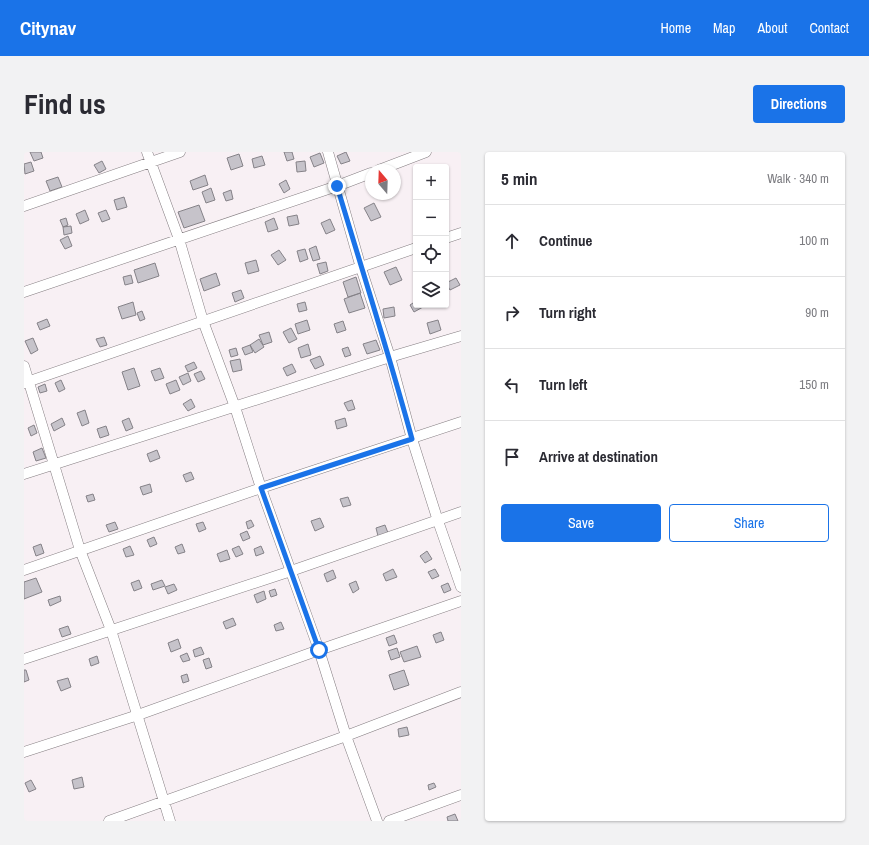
<!DOCTYPE html>
<meta charset="utf-8">
<style>
:root{--surface:#fff;--page:#f2f2f3;--text:#2b2b33;--muted:#7c7c81;--line:#e1e1e2;--accent:#1a73e8}
body{margin:0;font-family:"Archivo Narrow",sans-serif;background:var(--page);color:var(--text)}
.controls{position:absolute;right:12px;top:12px;display:grid;overflow:hidden;border-radius:4px;box-shadow:0 1px 3px #0004}
.controls button{width:36px;height:36px;display:grid;place-items:center;padding:0;border:0;border-bottom:1px solid var(--line);background:var(--surface);color:var(--text);font:20px sans-serif}
.compass{position:absolute;left:341px;top:12px;width:36px;height:36px;border-radius:50%;background:var(--surface);box-shadow:0 1px 3px #0004;rotate:341deg}
.stop{position:absolute;width:12px;height:12px;margin:-9px;border:3px solid #1a73e8;border-radius:50%;background:#fff}
.stop.end{background:#1a73e8;border-color:#fff;box-shadow:0 1px 4px #0008}
.list{margin:0;padding:0;list-style:none}
h2{display:flex;justify-content:space-between;align-items:center;height:52px;margin:0;padding:0 16px;font-size:17px}
h2 small{font-size:13px;font-weight:400;color:var(--muted)}
.list li{display:grid;grid-template-columns:26px 1fr auto;gap:12px;align-items:center;box-sizing:border-box;height:72px;padding:0 16px;border-top:1px solid var(--line)}
.list b{display:block;font-size:15px;white-space:nowrap}
.list em{font-size:13px;font-style:normal;color:var(--muted)}
.actions{display:flex;gap:8px;padding:12px 16px}
.actions a{flex:1;padding:9px 0;border:1px solid var(--accent);border-radius:4px;text-align:center;font-size:14px;color:var(--accent)}
.actions .main{background:var(--accent);color:#fff}
.icon{flex:none;width:22px;height:22px;fill:none;stroke:currentColor;stroke-width:2;stroke-linecap:round;stroke-linejoin:round}
.map{position:relative;flex:none;width:437px;height:669px;overflow:hidden;border-radius:4px}
header{display:flex;align-items:center;gap:24px;box-sizing:border-box;height:56px;padding:0 20px;background:var(--accent);color:#fff}
header strong{font-size:19px}
nav{display:flex;gap:22px;margin-inline-start:auto;font-size:14px}
.intro{display:flex;align-items:center;justify-content:space-between;box-sizing:border-box;height:96px;padding:0 24px}
h1{margin:0;font-size:28px}
.button{padding:10px 18px;border-radius:4px;background:var(--accent);color:#fff;font-size:14px;font-weight:700}
main{display:flex;gap:24px;padding:0 24px}
aside{flex:1;background:var(--surface);border-radius:4px;box-shadow:0 1px 3px #0004}
.map>svg:first-child{display:block}
.building{fill:#c6c3ca;stroke:#858288}
.lines{fill:none;stroke-linecap:round;stroke-linejoin:round}
.street-casing{stroke:#857e82;stroke-width:11}
.street{stroke:#fff;stroke-width:10}
.route{stroke:#1a73e8;stroke-width:5}
</style>
<header>
<strong>Citynav</strong>
<nav><a>Home</a><a>Map</a><a>About</a><a>Contact</a></nav>
</header>
<div class="intro"><h1>Find us</h1><a class="button">Directions</a></div>
<main>
<div class="map">
<svg width="437" height="669" viewBox="0 0 437 669">
<rect width="100%" height="100%" fill="#f8f0f4"/>
<path class="building" d="M6,0H17L19,6L10,9Z
M260,0H268L270,7L263,9Z
M322,0L326,9L317,12L313,4Z
M296,1L300,11L290,15L286,5Z
M215,2L219,14L207,18L203,6Z
M238,4L241,13L230,16L228,7Z
M78,9L82,17L75,21L70,13Z
M281,9L282,19L273,20L272,10Z
M7,10L10,19L1,22L0,12Z
M181,23L184,33L169,38L166,29Z
M34,25L38,35L26,39L22,29Z
M262,28L266,37L260,41L255,32Z
M187,36L191,48L182,51L178,40Z
M207,38L209,47L202,49L199,41Z
M100,45L103,55L93,58L90,48Z
M350,51L357,65L347,69L340,56Z
M175,53L181,69L160,76L154,60Z
M61,58L65,68L56,72L52,62Z
M82,58L86,67L78,70L74,61Z
M273,63L275,72L265,74L263,65Z
M42,66L44,73L39,75L36,68Z
M250,66L254,77L244,80L241,70Z
M306,67L311,78L302,82L297,71Z
M47,74L48,81L40,83L39,75Z
M44,84L48,94L41,97L36,88Z
M292,94L296,107L289,109L285,97Z
M281,97L284,107L276,110L273,99Z
M255,98L262,108L254,113L247,103Z
M232,108L235,119L224,122L221,111Z
M302,110L304,119L296,122L293,112Z
M131,111L135,124L114,131L110,118Z
M372,115L378,128L366,133L360,120Z
M192,121L196,133L180,139L176,127Z
M107,123L109,131L101,133L99,125Z
M332,125L337,141L324,145L319,130Z
M432,126L436,133L426,138L422,131Z
M217,138L220,146L211,150L208,141Z
M336,141L341,156L325,161L320,147Z
M392,149V153H398L399,155L390,160L386,153Z
M109,150L112,163L98,167L94,155Z
M281,150L283,158L275,160L273,152Z
M370,155L371,164L360,166L359,157Z
M118,159L121,167L116,169L113,161Z
M23,167L26,174L16,178L13,171Z
M283,168L286,178L274,182L271,172Z
M414,168L417,178L406,182L403,171Z
M319,169L322,178L313,181L310,172Z
M267,176L273,187L265,191L259,180Z
M245,180L248,190L239,193L235,183Z
M80,185L83,193L76,195L72,187Z
M9,186L14,198L7,202L1,189Z
M235,187L240,195L231,201L226,193Z
M352,188L356,198L343,202L339,192Z
M284,192L287,203L277,206L274,196Z
M226,193L229,200L221,203L218,196Z
M324,195L327,203L321,205L318,197Z
M212,196L214,203L207,205L205,198Z
M296,204L300,213L291,217L286,208Z
M216,207L218,218L209,220L206,209Z
M170,210L173,216L164,220L161,214Z
M268,212L272,220L263,224L259,216Z
M110,216L116,234L104,238L98,220Z
M136,216L140,226L131,229L127,219Z
M177,219L181,227L174,230L170,222Z
M164,221L167,229L159,233L155,225Z
M37,228L41,237L35,240L31,231Z
M152,228L156,238L146,242L142,232Z
M21,232L23,239L16,241L14,235Z
M167,247L171,255L164,259L159,252Z
M328,248L331,257L324,259L320,251Z
M61,258L65,271L58,274L53,261Z
M38,266L41,273L30,279L27,272Z
M105,266L109,276L102,279L98,269Z
M321,266L323,274L313,277L311,269Z
M10,273L13,281L7,284L4,276Z
M82,274L85,283L76,286L73,277Z
M18,296L22,306L12,309L9,300Z
M133,298L136,306L126,310L123,302Z
M167,320L170,327L162,330L159,323Z
M126,332L128,340L119,343L116,335Z
M69,342L71,348L64,350L62,344Z
M324,345L327,353L319,355L316,347Z
M296,366L300,375L291,379L287,369Z
M227,368L230,374L224,377L222,370Z
M91,370L94,377L85,380L82,373Z
M179,370L182,377L175,380L172,372Z
M361,373L364,381L354,384L352,376Z
M223,379L226,386L219,389L216,382Z
M130,385L133,392L126,395L123,388Z
M17,392L20,401L12,404L9,395Z
M158,392L161,400L154,402L151,395Z
M106,394L110,403L102,405L99,397Z
M215,394L219,402L212,405L208,397Z
M237,394L240,401L232,404L230,397Z
M203,398L206,407L196,410L193,402Z
M403,399L408,407L401,411L396,404Z
M369,417L373,425L362,429L359,422Z
M411,417L415,424L408,427L404,420Z
M309,418L312,426L303,430L300,422Z
M12,426L18,440L0,447V430Z
M115,428L118,436L110,439L107,431Z
M138,428L141,434L129,438L127,432Z
M332,429L335,437L329,441L325,432Z
M424,431L427,438L420,441L417,434Z
M150,432L153,438L144,442L141,435Z
M251,437L253,443L247,445L245,439Z
M240,439L242,447L233,451L230,443Z
M36,444L37,449L26,454L24,448Z
M209,466L212,473L202,477L199,470Z
M257,470L260,477L252,479L250,473Z
M44,474L47,482L38,485L35,477Z
M417,480L420,488L412,491L409,483Z
M370,483L373,491L365,494L362,486Z
M154,487L157,496L147,500L144,491Z
M393,494L397,505L380,510L376,500Z
M177,495L180,502L171,505L169,498Z
M373,496L376,505L367,508L364,499Z
M163,501L166,508L159,510L156,504Z
M73,504L75,511L67,514L65,507Z
M185,506L188,515L182,517L179,508Z
M0,518H2L5,528L0,530Z
M380,518L385,533L370,538L365,523Z
M163,522L165,529L159,531L157,524Z
M44,526L47,535L37,539L33,529Z
M383,575L385,583L375,585L374,577Z
M58,625L60,635L50,637L48,628Z
M7,628L12,637L5,640L1,631Z
M410,631L412,635L405,638L404,633Z
M431,662L434,669H424L423,665Z"/>
<g class="lines">
<g class="street-casing">
<path id="street" d="M123,0L155,87L179,169L211,255L237,336L295,498L322,584L353,669
M304,0L337,116L366,205L388,287L414,369L437,435
M355,18L402,0
M0,54L156,0
M422,86L437,81
M0,140L313,34L347,21
M0,214L56,398L87,478L146,669
M0,231L392,96
M0,322L366,205L437,184
M0,418L237,336L437,270
M0,507L267,419L437,360
M0,600L114,563L295,498L437,449
M85,669L322,584L437,540
M365,669L437,643"/>
</g>
<use href="#street" class="street"/>
</g>
<g class="lines">
<path class="route" d="M295,498L237,336L388,287C365,202 338,118 313,34"/>
</g>
</svg>
<div class="controls">
<button>+</button>
<button>−</button>
<button><svg class="icon" aria-label="locate" viewBox="0 0 24 24"><circle cx="12" cy="12" r="6"/><path d="M12 2v4M12 18v4M2 12h4M18 12h4"/></svg></button>
<button><svg class="icon" aria-label="layers" viewBox="0 0 24 24"><path d="M12 4l9 5-9 5-9-5zM3 14l9 5 9-5"/></svg></button>
</div>
<svg class="compass" viewBox="-18 -18 36 36"><path d="M0-13l5 13h-10z" fill="#e53935"/><path d="M0 13l5-13h-10z" fill="#7c7c81"/></svg>
<div class="stop" style="left:295px;top:498px"></div>
<div class="stop end" style="left:313px;top:34px"></div>
</div>
<aside>
<h2>5 min<small>Walk · 340 m</small></h2>
<ul class="list">
<li><svg class="icon" aria-label="ahead" viewBox="0 0 24 24"><path d="M12 20V5M6 11l6-6 6 6"/></svg><div><b>Continue</b></div><em>100 m</em></li>
<li><svg class="icon" aria-label="right" viewBox="0 0 24 24"><path d="M7 20v-9h11M14 6l5 5-5 5"/></svg><div><b>Turn right</b></div><em>90 m</em></li>
<li><svg class="icon" aria-label="left" viewBox="0 0 24 24"><path d="M17 20v-9H6M10 6l-5 5 5 5"/></svg><div><b>Turn left</b></div><em>150 m</em></li>
<li><svg class="icon" aria-label="arrive" viewBox="0 0 24 24"><path d="M6 21V4h12l-3 4 3 4H6"/></svg><div><b>Arrive at destination</b></div></li>
</ul>
<div class="actions"><a class="main">Save</a><a>Share</a></div>
</aside>
</main>
